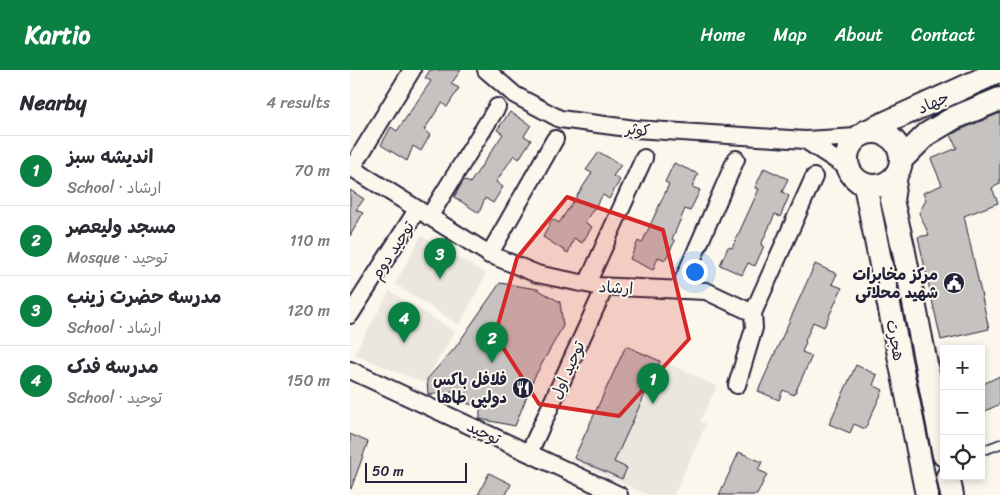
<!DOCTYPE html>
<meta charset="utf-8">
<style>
:root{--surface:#fff;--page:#f7f7f7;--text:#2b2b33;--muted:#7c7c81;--line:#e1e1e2;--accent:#0b8043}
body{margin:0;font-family:Sriracha,"Playpen Sans Arabic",sans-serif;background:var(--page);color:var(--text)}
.controls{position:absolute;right:15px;bottom:15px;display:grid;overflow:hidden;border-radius:0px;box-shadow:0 2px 8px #0003}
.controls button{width:45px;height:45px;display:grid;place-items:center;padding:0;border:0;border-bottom:1px solid var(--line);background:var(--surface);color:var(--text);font:25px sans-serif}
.scale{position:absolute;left:15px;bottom:12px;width:102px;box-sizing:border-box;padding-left:5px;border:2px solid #22223b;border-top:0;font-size:14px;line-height:18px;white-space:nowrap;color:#22223b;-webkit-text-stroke:4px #fbf7ec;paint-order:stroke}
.you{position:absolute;left:344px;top:201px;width:18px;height:18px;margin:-12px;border:4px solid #fff;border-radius:50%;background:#1a73e8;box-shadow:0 0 0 8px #1a73e833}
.badge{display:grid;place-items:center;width:32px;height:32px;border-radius:50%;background:var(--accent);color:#fff;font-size:16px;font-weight:700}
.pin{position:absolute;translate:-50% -41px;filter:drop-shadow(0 1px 2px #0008)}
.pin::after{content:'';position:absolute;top:26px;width:18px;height:15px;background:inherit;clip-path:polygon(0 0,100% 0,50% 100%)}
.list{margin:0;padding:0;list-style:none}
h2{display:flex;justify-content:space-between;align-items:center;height:65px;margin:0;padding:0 20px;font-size:21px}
h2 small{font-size:16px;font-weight:400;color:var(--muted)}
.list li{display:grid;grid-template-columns:32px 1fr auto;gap:15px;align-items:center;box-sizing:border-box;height:70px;padding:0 20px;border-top:1px solid var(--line)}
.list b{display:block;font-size:19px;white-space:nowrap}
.list p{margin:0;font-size:16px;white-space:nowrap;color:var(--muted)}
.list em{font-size:16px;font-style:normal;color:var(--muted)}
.icon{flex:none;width:28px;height:28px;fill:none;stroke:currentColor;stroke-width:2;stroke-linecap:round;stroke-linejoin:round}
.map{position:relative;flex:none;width:650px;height:425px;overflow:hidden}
header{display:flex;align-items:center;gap:30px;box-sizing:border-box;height:70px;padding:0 25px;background:var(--accent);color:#fff}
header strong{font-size:24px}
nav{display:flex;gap:28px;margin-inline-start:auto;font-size:18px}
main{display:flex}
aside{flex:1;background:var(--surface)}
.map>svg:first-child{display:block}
.built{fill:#ebe7df}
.building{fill:#c6c2c0;stroke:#22223b}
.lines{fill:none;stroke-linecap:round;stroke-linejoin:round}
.service-casing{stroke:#22223b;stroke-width:11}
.minor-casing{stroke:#22223b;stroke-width:20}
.secondary-casing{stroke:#22223b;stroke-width:26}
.service{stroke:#fbf7ec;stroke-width:8}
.minor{stroke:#fbf7ec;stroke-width:16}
.secondary{stroke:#fbf7ec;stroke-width:22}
.marked{fill:#d62828;fill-opacity:0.2;stroke:#d62828;stroke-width:4;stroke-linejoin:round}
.labels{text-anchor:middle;stroke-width:4;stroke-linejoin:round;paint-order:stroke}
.street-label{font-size:16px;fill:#22223b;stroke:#fbf7ec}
.poi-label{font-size:16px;font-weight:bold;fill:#22223b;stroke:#fbf7ec;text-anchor:end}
</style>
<header>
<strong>Kartio</strong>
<nav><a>Home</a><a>Map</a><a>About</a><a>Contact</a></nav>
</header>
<main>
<aside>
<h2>Nearby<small>4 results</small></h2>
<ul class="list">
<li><span class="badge">1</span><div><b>اندیشه سبز</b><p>School · ارشاد</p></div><em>70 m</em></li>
<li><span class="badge">2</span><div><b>مسجد ولیعصر</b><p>Mosque · توحید</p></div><em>110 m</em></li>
<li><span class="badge">3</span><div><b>مدرسه حضرت زینب</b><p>School · ارشاد</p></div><em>120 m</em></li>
<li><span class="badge">4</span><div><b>مدرسه فدک</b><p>School · توحید</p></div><em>150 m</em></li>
</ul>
</aside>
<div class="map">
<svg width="650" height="425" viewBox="0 0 650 425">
<rect width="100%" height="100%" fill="#fbf7ec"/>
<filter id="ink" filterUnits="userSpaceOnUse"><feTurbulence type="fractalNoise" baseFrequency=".02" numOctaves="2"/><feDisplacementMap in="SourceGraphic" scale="10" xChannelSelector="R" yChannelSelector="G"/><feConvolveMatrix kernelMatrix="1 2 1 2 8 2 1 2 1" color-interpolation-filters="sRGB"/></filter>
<g filter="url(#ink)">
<path class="built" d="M71,166L136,204L109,255L45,214Z
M40,221L105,262L74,313L4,284Z
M275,274L367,316L350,351L356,354L324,425H298L222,390Z"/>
<path class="building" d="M80,0H111L101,14L109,18L97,37L92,33L74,60L80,65L71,81L63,76L57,91L31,75L41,57L47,61L81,11L75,8Z
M160,42L181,55L174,66L181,70L169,89L164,85L146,112L153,117L143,133L135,128L129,143L104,127L114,110L120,113L153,64L147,60Z
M650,43V114L642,118L648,133L614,146L639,259L591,270L568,167L579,165L569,143L576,130L573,123L592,115L581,89L607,78L601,65L610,60Z
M249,82L271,95L263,106L270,110L259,129L253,125L235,152L242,157L232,173L224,168L218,183L193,167L202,149L209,153L242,103L236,100Z
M324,93L348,104L342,117L350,120L340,141L335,139L322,169L325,171L315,190L308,187L303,200L280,189L288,171L292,173L319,114L315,112Z
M414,98L438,109L432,122L439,126L430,147L425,144L411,175L414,176L405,196L398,193L392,205L370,195L378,177L382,178L409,119L405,118Z
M0,120L14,129L6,140L13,143L0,166Z
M465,194L487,204L482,214L492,218L474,257L463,252L455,271L456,272L452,282L462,286L444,325L433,320L429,330L408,321Z
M150,213L187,219L210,232L213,256L184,308L165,356L130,349V335L118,334L115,319L78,325L77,309L105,278Z
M276,276L310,291L264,392L277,398L272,409L224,388Z
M506,295L527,305L523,315L533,320L515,359L504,354L500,363L479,354Z
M650,306V334L631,343V315Z
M0,364L18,372L1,419L0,418Z
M389,382L412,392L408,400L417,404L407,425H369Z
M139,403L161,414L156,425H128Z"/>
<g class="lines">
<g class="service-casing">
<path id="service" d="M631,379H637L650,374"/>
</g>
<g class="minor-casing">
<path id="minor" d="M62,0L2,98L139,184L187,204L246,216L356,221L403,243
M136,0L165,25L210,49L285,59L455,70L507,67
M455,70L498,98
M79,147L147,37
M139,185L205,69
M237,214L294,88
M329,220L386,89
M0,245L67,140
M0,300L269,425
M387,315L404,258L403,243L464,107
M179,383L255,217"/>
</g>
<g class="secondary-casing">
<path id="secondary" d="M497 89a27 27 0 1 1 54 0a27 27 0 1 1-54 0Z
M515,62L650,1
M552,89L577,64L604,48L650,29
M546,105L542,130L553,177L594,385
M515,115L577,425
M598,406L602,425"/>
</g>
<use href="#service" class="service"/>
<use href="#minor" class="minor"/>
<use href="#secondary" class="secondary"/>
</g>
</g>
<path class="marked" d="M217,127L313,160L339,269L269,346L189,334L145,265L167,188Z"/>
<defs>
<g id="civic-disc" transform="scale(1.125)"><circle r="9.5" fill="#22223b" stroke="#fbf7ec"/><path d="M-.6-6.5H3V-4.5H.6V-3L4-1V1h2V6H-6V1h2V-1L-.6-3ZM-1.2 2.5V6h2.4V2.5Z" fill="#fff"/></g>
<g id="restaurant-disc" transform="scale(1.125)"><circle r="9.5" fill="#22223b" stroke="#fbf7ec"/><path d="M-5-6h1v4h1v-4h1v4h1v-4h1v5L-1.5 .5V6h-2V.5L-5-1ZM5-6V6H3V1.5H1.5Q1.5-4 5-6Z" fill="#fff"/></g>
</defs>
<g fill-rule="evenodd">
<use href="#civic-disc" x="604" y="213"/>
<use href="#restaurant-disc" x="173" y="318"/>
</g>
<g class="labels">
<g class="street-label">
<text transform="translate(583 32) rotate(-24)" y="6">جهاد</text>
<text transform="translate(288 59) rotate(6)" y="6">کوثر</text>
<text transform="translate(42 180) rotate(-57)" y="6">توحید دوم</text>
<text transform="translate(266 217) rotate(3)" y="6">ارشاد</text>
<text transform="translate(546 270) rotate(79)" y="6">هجرت</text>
<text transform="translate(217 300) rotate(-66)" y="6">توحید اول</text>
<text transform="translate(134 362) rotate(25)" y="6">توحید</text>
</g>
<g class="poi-label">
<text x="588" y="210">مرکز مخابرات<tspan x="588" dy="18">شهید محلاتی</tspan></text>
<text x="157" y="315">فلافل باکس<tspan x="157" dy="18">دولپی طاها</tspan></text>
</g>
</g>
</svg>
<div class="controls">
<button>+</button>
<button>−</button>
<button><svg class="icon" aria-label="locate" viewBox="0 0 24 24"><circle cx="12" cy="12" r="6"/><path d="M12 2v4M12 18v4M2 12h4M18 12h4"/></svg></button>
</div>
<div class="scale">50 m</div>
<div class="you"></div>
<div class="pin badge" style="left:303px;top:334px">1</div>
<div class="pin badge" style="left:142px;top:293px">2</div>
<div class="pin badge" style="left:90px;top:209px">3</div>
<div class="pin badge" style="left:54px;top:273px">4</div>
</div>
</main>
